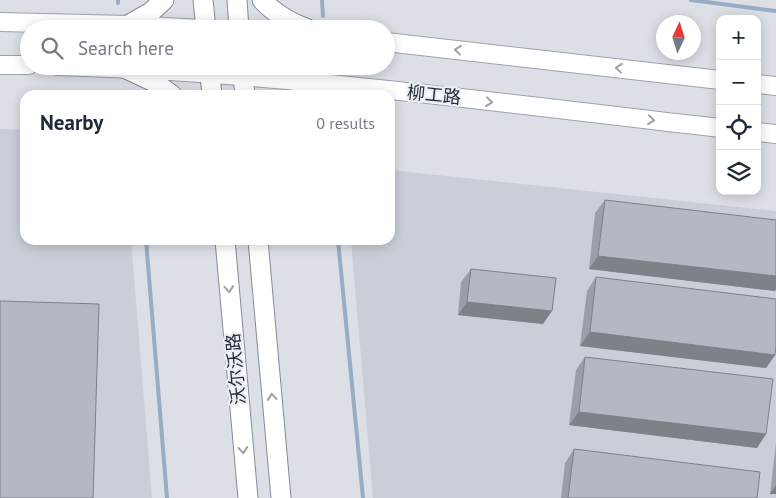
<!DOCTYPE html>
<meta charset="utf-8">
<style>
:root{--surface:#fff;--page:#f6f6f7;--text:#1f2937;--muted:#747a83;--line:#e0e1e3}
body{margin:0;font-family:"PT Sans","Noto Sans SC",sans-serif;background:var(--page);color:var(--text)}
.controls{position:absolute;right:15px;top:15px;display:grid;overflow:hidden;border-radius:10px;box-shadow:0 2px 12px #0003}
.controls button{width:45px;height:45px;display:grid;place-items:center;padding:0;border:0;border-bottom:1px solid var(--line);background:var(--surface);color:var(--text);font:25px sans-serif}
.compass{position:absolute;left:656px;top:15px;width:45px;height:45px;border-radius:50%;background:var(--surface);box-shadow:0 2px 12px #0003;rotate:4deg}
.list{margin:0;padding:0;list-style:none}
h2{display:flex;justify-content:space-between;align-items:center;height:65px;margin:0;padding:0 20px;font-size:21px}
h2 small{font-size:16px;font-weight:400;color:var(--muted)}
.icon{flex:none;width:28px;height:28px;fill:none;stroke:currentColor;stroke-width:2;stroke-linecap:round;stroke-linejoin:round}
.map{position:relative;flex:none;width:776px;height:498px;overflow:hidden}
.search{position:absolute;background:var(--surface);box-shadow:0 2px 12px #0003;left:20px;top:20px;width:375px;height:55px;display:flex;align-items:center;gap:12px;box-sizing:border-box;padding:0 18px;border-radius:28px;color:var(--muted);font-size:19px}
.panel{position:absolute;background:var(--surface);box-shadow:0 2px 12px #0003;left:20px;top:90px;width:375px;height:155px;border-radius:15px}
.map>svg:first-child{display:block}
.built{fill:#caced7}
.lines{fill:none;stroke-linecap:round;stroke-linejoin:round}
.stream{stroke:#97acc5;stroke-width:4}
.primary-casing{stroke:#9ba3b1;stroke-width:20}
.trunk-casing{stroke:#838c9b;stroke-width:21}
.primary{stroke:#fff;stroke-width:18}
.trunk{stroke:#fff;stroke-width:19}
.wall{fill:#9a9ea7}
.shaded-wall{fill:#7d8188}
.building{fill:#b3b8c2;stroke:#7d8188}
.oneway{stroke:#9da0a7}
.labels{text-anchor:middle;stroke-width:4.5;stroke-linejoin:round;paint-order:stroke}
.street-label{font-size:18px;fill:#262d3b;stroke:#ebeef3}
</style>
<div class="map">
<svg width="776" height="498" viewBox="0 0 776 498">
<rect width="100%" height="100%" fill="#dcdfe5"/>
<path class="built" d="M0,129L25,130V240H131L152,498H0Z
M390,170L776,211V498H373L351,240H390Z"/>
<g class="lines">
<path class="stream" d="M118,0V3
M322,0L323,16
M691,0L776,11
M123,94V95
M146,240L167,498
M338,240L363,498"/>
<g class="primary-casing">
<path id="primary" d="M0,22L128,25L201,29
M386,42L720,80
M0,65H29
M57,66C279,72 499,103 720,128
M757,84L776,86
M757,132L776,134"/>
</g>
<g class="trunk-casing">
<path id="trunk" d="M203,0L206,29
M237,0L239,29
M262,0C274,13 291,23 308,29
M128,25L151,12L164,0
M209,66L212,95
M242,66L245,95
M124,68L154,82L172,95
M299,95L323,83
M225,240L248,498
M258,240L281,498"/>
</g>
<use href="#primary" class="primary"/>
<use href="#trunk" class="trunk"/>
</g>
<path class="wall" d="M605,200L776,220V289L775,291L589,269L595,213Z
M471,269L543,324L458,315L461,282Z
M596,277L775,355L766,368L580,346L587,291Z
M585,357L766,434L757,448L569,425L576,370Z
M776,443V494H770Z
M574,449L757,498H561L565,463Z"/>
<path class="shaded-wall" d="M598,256L776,276V289L775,291L589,269Z
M467,302L552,311L543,324L458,315Z
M590,332L775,355L766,368L580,346Z
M579,412L766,434L757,448L569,425Z
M776,485V494H770Z"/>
<path class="building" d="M605,200L776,220V276L598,256Z
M471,269L556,278L552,311L467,302Z
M596,277L776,299V346L775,355L590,332Z
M0,301L99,304L93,498H0Z
M585,357L773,379L766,434L579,412Z
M574,449L760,472L757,498H568Z"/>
<defs><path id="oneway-chevron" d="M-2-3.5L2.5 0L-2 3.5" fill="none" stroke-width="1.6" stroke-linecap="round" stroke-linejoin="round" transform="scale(1.25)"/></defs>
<g class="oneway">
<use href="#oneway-chevron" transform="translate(458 50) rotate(-174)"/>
<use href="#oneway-chevron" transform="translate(619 68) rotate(-174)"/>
<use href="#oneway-chevron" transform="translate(489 102) rotate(6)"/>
<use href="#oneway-chevron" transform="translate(651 120) rotate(6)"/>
<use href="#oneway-chevron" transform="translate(229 289) rotate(85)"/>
<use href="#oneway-chevron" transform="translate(272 397) rotate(-95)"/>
<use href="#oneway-chevron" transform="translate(243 450) rotate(85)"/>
</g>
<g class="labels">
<g class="street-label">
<text transform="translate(434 95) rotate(6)" y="6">柳工路</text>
<text transform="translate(236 369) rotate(-95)" y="6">沃尔沃路</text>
</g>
</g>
</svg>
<div class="controls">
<button>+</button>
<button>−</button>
<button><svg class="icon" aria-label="locate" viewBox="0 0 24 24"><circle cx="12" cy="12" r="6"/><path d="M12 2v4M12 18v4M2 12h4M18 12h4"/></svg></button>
<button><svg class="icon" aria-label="layers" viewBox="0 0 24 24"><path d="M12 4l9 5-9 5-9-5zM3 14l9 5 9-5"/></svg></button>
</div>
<svg class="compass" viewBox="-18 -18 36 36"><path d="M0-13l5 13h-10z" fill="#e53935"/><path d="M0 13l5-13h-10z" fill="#747a83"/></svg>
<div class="search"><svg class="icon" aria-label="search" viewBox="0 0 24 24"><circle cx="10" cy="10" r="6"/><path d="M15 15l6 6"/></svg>Search here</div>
<section class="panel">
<h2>Nearby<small>0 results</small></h2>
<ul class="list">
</ul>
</section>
</div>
